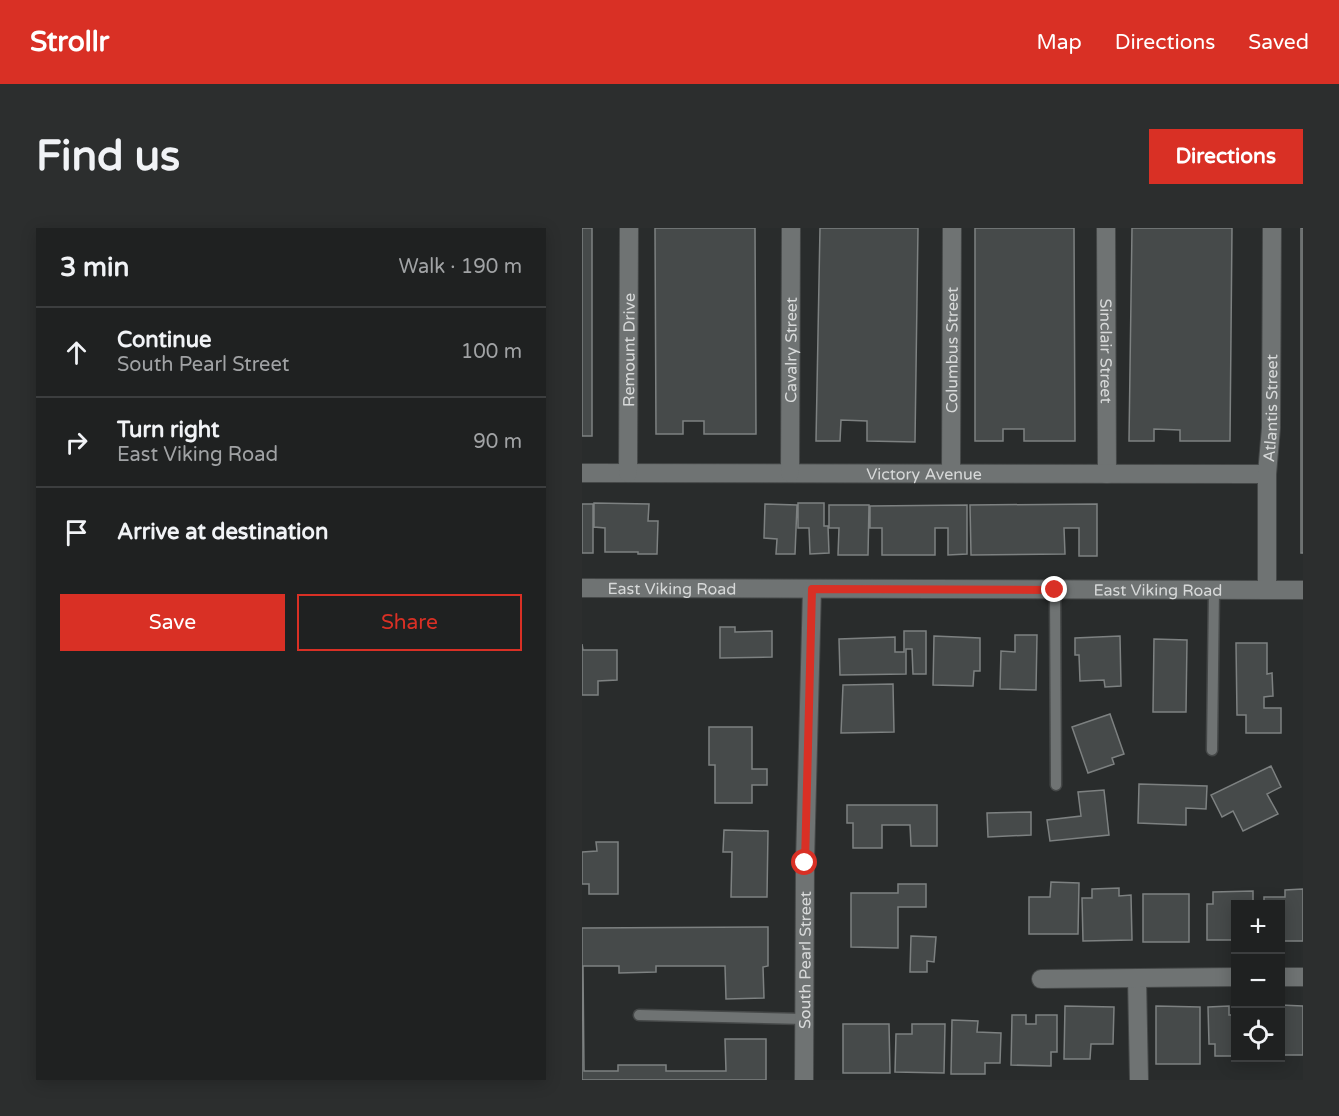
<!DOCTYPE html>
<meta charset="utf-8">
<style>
:root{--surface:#1f2121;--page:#2c2e2e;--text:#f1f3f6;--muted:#a1a3a5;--line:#3c3e3f;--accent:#d93025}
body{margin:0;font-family:"Varela Round",sans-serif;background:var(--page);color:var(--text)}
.controls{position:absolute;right:18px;bottom:18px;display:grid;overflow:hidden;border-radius:0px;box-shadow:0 3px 15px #0003}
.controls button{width:54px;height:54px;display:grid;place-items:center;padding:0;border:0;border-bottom:2px solid var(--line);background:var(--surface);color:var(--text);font:30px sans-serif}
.stop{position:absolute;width:18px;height:18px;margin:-14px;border:4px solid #d93025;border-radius:50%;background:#fff}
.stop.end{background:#d93025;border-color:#fff;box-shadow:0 2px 6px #0008}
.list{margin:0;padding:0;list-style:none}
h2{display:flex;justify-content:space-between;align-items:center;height:78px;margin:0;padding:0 24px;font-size:26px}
h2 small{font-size:20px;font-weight:400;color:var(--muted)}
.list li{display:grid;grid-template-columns:39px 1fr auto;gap:18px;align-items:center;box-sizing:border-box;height:90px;padding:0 24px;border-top:2px solid var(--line)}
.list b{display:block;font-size:22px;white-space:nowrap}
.list p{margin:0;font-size:20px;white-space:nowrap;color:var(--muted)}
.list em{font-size:20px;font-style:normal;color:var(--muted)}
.actions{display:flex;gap:12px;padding:18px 24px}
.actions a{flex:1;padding:14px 0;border:2px solid var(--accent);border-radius:0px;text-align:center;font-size:21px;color:var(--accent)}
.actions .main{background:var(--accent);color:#fff}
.icon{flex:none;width:33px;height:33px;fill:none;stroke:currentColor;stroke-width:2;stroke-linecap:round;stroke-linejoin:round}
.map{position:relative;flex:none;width:721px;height:852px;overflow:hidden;border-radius:0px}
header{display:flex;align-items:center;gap:36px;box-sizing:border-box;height:84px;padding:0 30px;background:var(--accent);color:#fff}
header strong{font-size:28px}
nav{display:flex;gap:33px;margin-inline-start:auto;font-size:21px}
.intro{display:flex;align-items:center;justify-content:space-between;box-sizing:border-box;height:144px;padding:0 36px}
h1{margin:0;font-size:42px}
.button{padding:15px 27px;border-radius:0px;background:var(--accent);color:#fff;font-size:21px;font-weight:700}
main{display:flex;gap:36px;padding:0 36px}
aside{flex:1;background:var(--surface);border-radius:0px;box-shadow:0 3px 15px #0003}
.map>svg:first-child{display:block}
.building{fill:#464a4a;stroke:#7d8181;stroke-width:1.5}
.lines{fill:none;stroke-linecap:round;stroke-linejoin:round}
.service-casing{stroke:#454848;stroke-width:13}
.minor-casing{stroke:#454848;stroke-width:20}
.tertiary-casing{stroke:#454848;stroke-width:20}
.service{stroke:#6f7373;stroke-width:10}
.minor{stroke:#6f7373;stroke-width:18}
.tertiary{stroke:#6f7373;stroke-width:18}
.route{stroke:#d93025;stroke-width:8}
.labels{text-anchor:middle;stroke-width:5;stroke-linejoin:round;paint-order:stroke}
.street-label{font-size:16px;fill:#d7d9d9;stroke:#292c2c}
</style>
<header>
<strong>Strollr</strong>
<nav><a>Map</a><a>Directions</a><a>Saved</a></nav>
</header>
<div class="intro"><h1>Find us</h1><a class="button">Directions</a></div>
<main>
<aside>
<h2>3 min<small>Walk · 190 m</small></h2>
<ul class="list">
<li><svg class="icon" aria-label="ahead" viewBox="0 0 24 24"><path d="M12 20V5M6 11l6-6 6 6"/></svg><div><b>Continue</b><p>South Pearl Street</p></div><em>100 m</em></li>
<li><svg class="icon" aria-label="right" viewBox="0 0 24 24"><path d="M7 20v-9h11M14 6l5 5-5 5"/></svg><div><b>Turn right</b><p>East Viking Road</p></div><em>90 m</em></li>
<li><svg class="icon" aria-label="arrive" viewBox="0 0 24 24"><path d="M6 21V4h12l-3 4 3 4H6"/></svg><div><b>Arrive at destination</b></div></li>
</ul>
<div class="actions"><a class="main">Save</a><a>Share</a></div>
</aside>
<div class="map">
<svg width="721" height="852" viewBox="0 0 721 852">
<rect width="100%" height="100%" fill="#292c2c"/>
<path class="building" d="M0,0H10V208H0Z
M73,0H173L174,206H122V193H101V206H74Z
M238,0H336L333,214L285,213V193L259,192L258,213H234Z
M393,0H492L493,213H442V201H421V213H393Z
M550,0H650L648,213H598V202L572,201V213H547Z
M719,0H721V325H719Z
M12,275L67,276L66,293H76L75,326H56V324H23V300L12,299Z
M216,275H242V298H246L247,325L228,326L227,300H216Z
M0,276H11V325H0Z
M183,276L215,277L213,326H194L195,311L182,310Z
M515,276V328H497V300H482L483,326L389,327L388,277Z
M247,277H287L286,327H256L257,300H247Z
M385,277V326L366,327V300H353V327H300V300H288V278Z
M138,399H153V404L190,403V429L138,430Z
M322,403H344V446H331L330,421H324V446L258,447L257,411L313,409V424H322Z
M433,407H455L454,462L418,461L419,423L433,424Z
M352,408L398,410V443H392L391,458L351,457Z
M538,408L539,458L523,459L522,452L498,453L497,427H493V410Z
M572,411L605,412L604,484H571Z
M654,415H685V446L690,445L691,468L682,469V480H699V505H664V487H655Z
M0,416L1,422H35V452L16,453V467H0Z
M311,456L312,504L259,505L261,457Z
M528,486L542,526L530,530L532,536L506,545L490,499Z
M127,499H170V541H185V557H170V575H133V537H127Z
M689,538L699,559L685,566L696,586L661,603L651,583L640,589L629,567Z
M557,556L625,558L624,581L604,580V597L556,595Z
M522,562L527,607L468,613L465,592L499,588L496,564Z
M265,577H355V618H329L328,597H300V620H271V595H265Z
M449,584V607L406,609L405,585Z
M142,602L186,603L185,669H149L150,624H141Z
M14,614H36V666H7V656H0V624L15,623Z
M469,654L497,655L496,706H447V669H468Z
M316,656H344V679H316V720L269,719V665H316Z
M537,660V668L549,667L550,712L501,713L500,670H510V661Z
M721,661V713H698V676H682V669H703V662Z
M671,663V676H654V712H625V676H631V664Z
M561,666H607V714H561Z
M186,699V738L181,739L182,770L144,771L143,738H74V744L37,745V738H1L2,843H36V837H84V843H144L143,811H184V852H0V700Z
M329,708L354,709L352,734L345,733V744H328Z
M698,777L721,778V827H698Z
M483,778L532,779L531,816H509L508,831H482Z
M574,778L618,779V836H574Z
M647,778V787H654V828H633V816H627L626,779Z
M430,787H444V796H454V787H475V824H469V838L429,837Z
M370,792L396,793L395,804L419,805L418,835H403V846H369Z
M261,796H307L308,845H261Z
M330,796H363L362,845L313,844L314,806H330Z"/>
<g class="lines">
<g class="service-casing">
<path id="service" d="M473,362L474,557
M630,522L632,362
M57,787L223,791"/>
</g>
<g class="minor-casing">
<g id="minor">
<path id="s1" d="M524,0L525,246"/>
<path id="s2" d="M0,245L685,246"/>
<path id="s3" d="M46,245L47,0"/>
<path id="s4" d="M208,245L209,0"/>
<path id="s5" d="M369,245L370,0"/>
<path id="s6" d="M685,362V246L689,200L690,0"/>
<path d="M698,749H721"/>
<path d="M555,750L557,852"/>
<path d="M459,751L654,749"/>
</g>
</g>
<g class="tertiary-casing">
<g id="tertiary">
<path id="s7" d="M0,360L721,362"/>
<path id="s8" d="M222,852L223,635L230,361"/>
</g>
</g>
<use href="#service" class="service"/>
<use href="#minor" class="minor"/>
<use href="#tertiary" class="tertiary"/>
</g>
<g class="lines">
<path class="route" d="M223,635L230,361L473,362"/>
</g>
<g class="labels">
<g class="street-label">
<text dy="6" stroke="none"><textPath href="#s3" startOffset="123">Remount Drive</textPath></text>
<text dy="6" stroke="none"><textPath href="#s5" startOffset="123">Columbus Street</textPath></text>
<text dy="6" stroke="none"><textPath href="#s4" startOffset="123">Cavalry Street</textPath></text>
<text dy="6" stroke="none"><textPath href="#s1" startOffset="123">Sinclair Street</textPath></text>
<text dy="6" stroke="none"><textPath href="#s6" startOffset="182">Atlantis Street</textPath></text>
<text dy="6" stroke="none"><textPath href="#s2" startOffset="342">Victory Avenue</textPath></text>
<text dy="6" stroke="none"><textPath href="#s7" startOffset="90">East Viking Road</textPath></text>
<text dy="6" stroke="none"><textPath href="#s7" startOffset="576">East Viking Road</textPath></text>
<text dy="6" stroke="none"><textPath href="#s8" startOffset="120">South Pearl Street</textPath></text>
</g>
</g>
</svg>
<div class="controls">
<button>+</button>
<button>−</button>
<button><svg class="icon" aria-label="locate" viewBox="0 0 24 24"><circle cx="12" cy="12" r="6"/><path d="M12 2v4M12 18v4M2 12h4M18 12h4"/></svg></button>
</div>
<div class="stop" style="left:223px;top:635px"></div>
<div class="stop end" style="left:473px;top:362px"></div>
</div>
</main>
